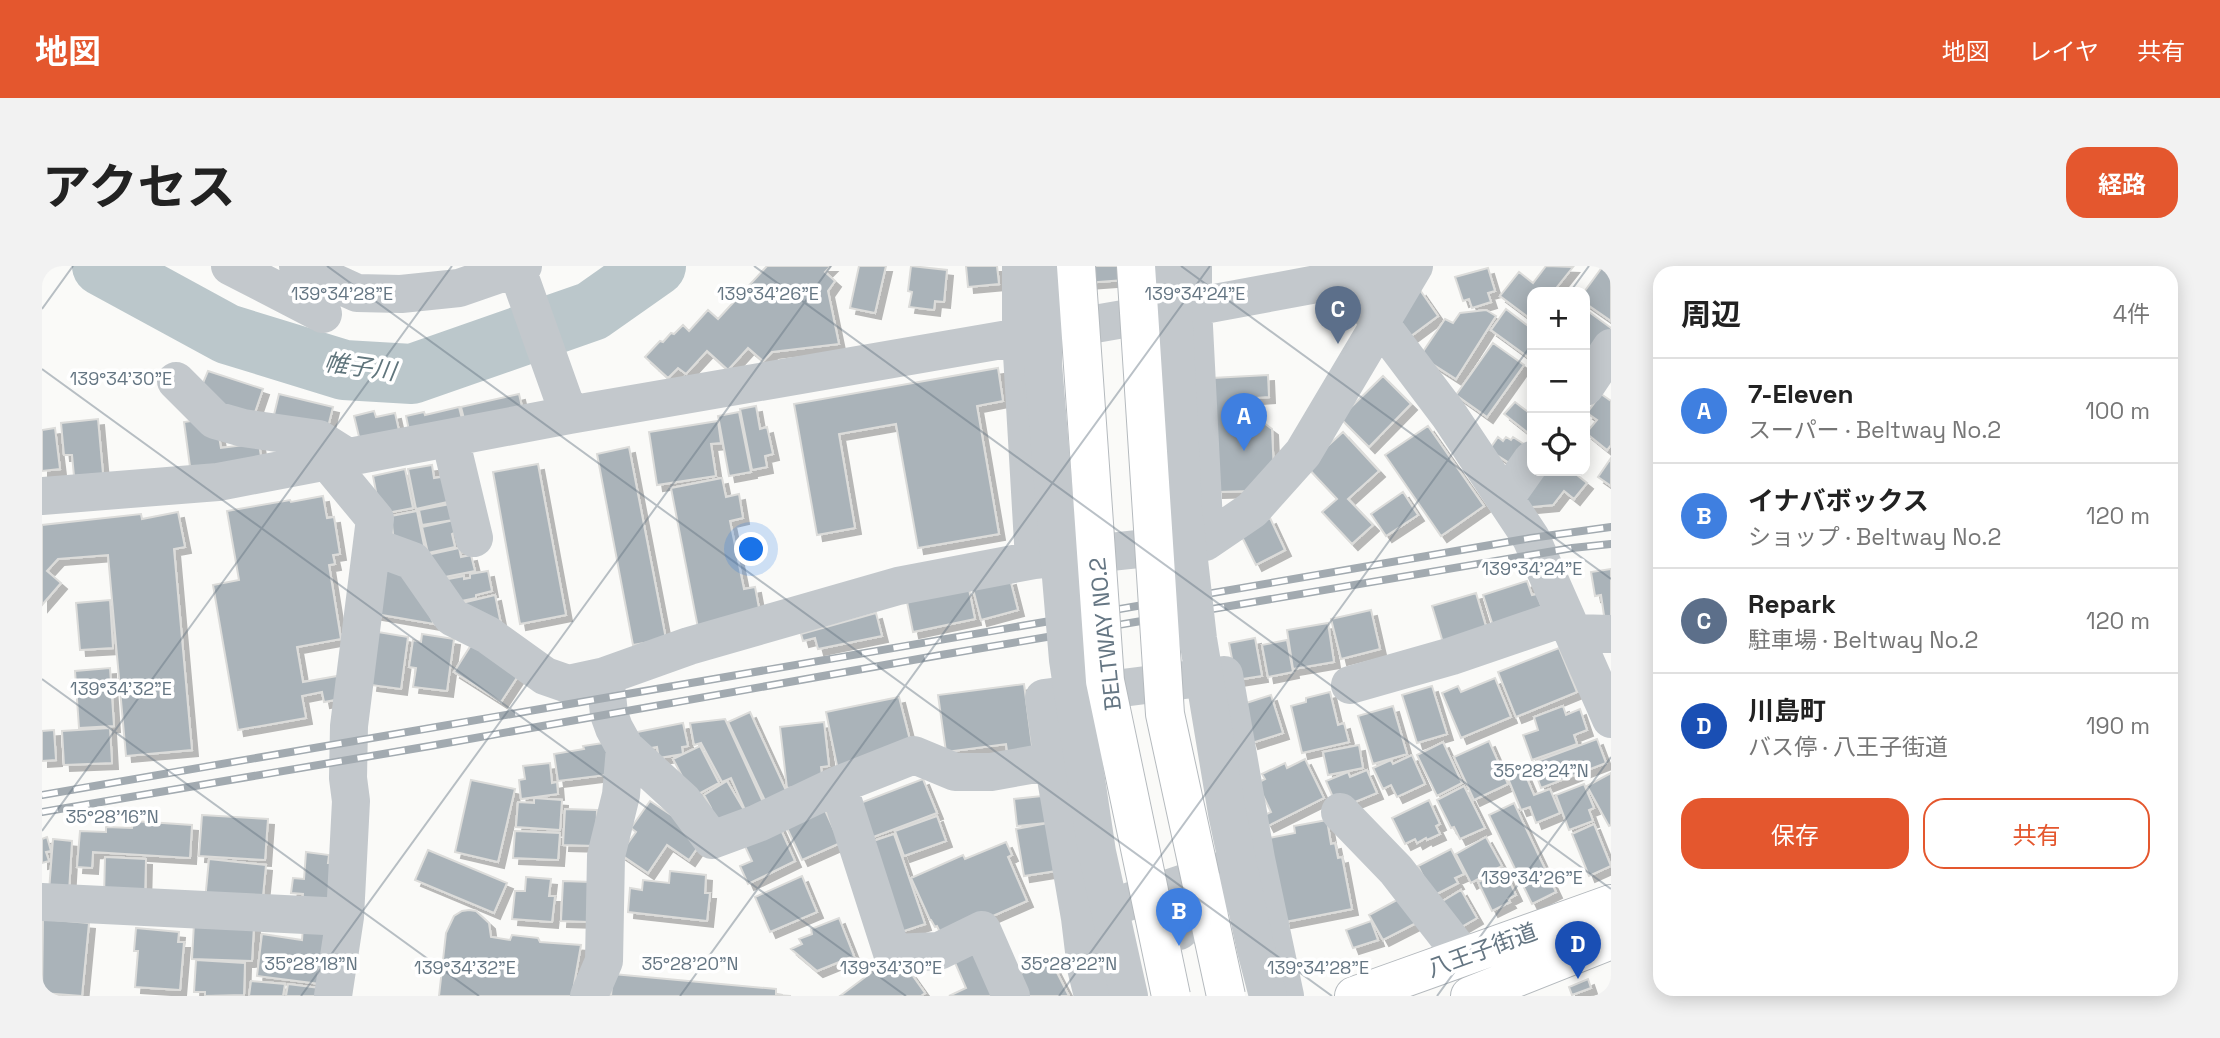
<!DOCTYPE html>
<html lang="ja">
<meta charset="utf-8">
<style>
:root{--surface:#fff;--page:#f2f2f2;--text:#222;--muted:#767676;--line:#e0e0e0;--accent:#e4572e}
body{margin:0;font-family:"Space Grotesk","Noto Sans JP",sans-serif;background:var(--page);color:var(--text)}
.controls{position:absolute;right:21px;top:21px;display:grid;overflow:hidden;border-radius:14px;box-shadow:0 4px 18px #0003}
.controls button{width:63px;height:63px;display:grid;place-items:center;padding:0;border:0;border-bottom:2px solid var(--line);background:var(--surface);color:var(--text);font:35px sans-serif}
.you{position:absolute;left:710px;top:284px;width:24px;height:24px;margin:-18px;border:5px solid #fff;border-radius:50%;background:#1a73e8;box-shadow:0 0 0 10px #1a73e833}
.badge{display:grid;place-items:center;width:46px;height:46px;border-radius:50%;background:var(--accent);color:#fff;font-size:23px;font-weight:700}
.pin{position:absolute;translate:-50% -58px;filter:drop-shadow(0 2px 4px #0008)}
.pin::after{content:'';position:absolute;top:37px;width:24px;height:21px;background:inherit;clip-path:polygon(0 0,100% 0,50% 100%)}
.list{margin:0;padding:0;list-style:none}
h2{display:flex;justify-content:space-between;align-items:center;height:91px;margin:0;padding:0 28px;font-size:30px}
h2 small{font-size:23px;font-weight:400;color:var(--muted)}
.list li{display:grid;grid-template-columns:46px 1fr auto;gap:21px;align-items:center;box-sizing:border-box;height:105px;padding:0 28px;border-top:2px solid var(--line)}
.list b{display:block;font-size:26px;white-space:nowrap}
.list p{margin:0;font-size:23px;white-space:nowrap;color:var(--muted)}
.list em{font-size:23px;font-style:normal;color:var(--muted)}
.actions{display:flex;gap:14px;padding:21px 28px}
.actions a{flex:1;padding:16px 0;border:2px solid var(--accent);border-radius:21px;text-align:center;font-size:24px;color:var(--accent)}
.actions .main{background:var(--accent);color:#fff}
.icon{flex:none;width:38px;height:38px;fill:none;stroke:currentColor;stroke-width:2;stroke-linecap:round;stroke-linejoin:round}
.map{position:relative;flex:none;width:1569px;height:730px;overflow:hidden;border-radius:21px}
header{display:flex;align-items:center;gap:42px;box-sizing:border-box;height:98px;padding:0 35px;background:var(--accent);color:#fff}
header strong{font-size:33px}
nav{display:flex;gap:38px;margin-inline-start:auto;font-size:24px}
.intro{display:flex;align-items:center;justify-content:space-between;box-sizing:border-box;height:168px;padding:0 42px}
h1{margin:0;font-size:49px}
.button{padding:18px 32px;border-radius:21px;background:var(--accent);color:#fff;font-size:24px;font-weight:700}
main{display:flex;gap:42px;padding:0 42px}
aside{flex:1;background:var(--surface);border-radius:21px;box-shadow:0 4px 18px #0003}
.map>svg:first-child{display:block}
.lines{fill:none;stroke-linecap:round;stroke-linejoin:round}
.river{stroke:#bbc7cb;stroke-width:60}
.building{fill:#aab3b9;stroke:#dcdcda;stroke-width:2;filter:url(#shadow)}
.highway-casing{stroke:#b4b9bd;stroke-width:40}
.minor{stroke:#c3c8cc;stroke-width:38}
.highway{stroke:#fff;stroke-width:38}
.rail-casing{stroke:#a2aab0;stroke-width:8}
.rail{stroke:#fff;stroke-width:5;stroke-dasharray:16;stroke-linecap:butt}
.major-bridge-casing{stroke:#b5babe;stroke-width:40;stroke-linecap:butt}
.minor-bridge{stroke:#c3c8cc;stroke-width:38}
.major-bridge{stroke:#fff;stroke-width:38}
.ticks{fill:none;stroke:#657683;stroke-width:2;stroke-opacity:0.45}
.labels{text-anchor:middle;stroke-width:7;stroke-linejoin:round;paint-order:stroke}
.street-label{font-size:23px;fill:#657683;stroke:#fff}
.water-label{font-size:24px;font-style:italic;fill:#60757c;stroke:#fff}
.ticks-label{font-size:18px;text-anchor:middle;fill:#657683;stroke:#fff;stroke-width:7;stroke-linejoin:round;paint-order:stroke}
</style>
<header>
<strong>地図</strong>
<nav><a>地図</a><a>レイヤ</a><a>共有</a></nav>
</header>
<div class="intro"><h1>アクセス</h1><a class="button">経路</a></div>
<main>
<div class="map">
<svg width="1569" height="730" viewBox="0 0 1569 730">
<defs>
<filter id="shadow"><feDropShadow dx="6" dy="6" stdDeviation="0" flood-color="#0004"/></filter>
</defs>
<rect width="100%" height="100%" fill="#fafaf8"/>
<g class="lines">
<path class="river" d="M60,0L185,68L302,104L370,108L550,45L614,0"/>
</g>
<path class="building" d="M725,0H789L783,6L793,15L786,25L797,78L730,86L721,95L706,82L686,104L665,85L644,108L636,102L626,112L603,91L618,75L621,76L629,67L632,68L641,59L647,65L666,44L676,53Z
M817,0H844L833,47L808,42Z
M869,0L905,4L902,36L893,35L892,44L867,41L870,26L866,25Z
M924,0H955L957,18L926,21Z
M1042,0H1108L1109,12L1043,17Z
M1504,0L1531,1L1511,26H1490V54L1458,30L1477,6L1491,17Z
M1561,0H1569V55L1543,37L1542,26Z
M1446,2L1453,25L1446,27L1449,36L1430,42L1427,33L1421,35L1413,11Z
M1378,24L1396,50L1369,70L1353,48Z
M1464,43L1490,63V94L1449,64Z
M1543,43L1569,62V66L1543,98Z
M1444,44L1454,50L1414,113L1378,90L1403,53L1411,57L1418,47Z
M1451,77L1482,99L1445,151L1414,129Z
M956,102L961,135L935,140L957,268L876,282L854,158L797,168L813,262L775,269L752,138Z
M166,105L221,123L210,155L158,124Z
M1226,109L1227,131L1214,132V151L1230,163L1232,207L1211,225L1175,226L1170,112Z
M1341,110L1369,138L1327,181L1298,152Z
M237,128L291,141L285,165L231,153Z
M477,128L481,145L423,157L419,141Z
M1559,128L1569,135V179L1565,184L1544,167L1555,154L1545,147Z
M1473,136L1490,149V170L1462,148Z
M714,140L718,163L725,161L731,188L723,190L725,201L710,204L698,143Z
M417,141L421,157L368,169L364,150L382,146L383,149Z
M332,145L334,151L353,147L358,169L319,179L312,150Z
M697,146L709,206L687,210L676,150Z
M56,153L61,208L32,210L30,189H22L19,157Z
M163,153L176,165L179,182L217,177L220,197L149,208L142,156Z
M676,155L679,177L669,178L674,210L615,219L607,166Z
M1386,160L1442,240L1399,270L1343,189Z
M13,162L18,203L0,205V164Z
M1301,166L1337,205L1306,233L1331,259L1310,278L1280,246L1295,233L1264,200Z
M1456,171L1461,175L1464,171L1469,174L1471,171L1485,180L1472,200L1447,184Z
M587,181L624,373L591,379L555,188Z
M1569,192V220L1556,211Z
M496,198L524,349L478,358L451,206Z
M390,199L392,212L405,210L410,235L374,243L366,203Z
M363,203L371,242L345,247L336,236L331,210Z
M1499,205H1530L1545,217L1532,233L1522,225L1511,239L1490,241L1477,232Z
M680,212L684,231L697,228L701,252L688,255L702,323L713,321L717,342L656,362L629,222Z
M1361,226L1376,249L1344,270L1329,248Z
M281,230L285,252L292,251L298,288L291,289L293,298L287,299L299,373L255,381L261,416L301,409L304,432L282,436L280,426L260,430L264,452L196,464L171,319L197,314L185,245L248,234L249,236Z
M408,238L411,254L380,259L377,244Z
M375,245L383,284L353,285L349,250Z
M136,246L143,281L132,283L150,484L84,490L66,289L16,293L5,305L19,317L0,339V259L99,248L100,253Z
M1228,252L1243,284L1214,299L1198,267Z
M412,254L414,266L410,268L413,281L386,287L380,261Z
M417,282L419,291L429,289L433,305L388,314L380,290Z
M1569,303V355L1563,356L1559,329L1553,330L1549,306Z
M342,304L369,308L392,358L334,348Z
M446,305L450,325L434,329V332L405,338L401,314L422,310V313L428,312V308Z
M968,313L976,344L939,354L931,323Z
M1485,315L1490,329L1495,328L1503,350L1453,366L1441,329Z
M927,323L933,353L871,366L865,336Z
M1434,327L1446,367L1402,380L1390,340Z
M453,329L460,363L420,337Z
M68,334L71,382L38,384L34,337Z
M1329,344L1338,383L1299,393L1289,353Z
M834,347L840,370L776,383L773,372L761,375L759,368Z
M1286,357L1292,396L1251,403L1245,364Z
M336,366L366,371L359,423L329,419Z
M380,368L412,373L405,425L371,421L374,402L367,401L371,374L379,376Z
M1213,372L1220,410L1194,414L1187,377Z
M1245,374L1251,406L1226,411L1220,379Z
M431,376L478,407L459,436L412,406Z
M1517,382L1535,426L1474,451L1456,406Z
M68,402L72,460L37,462L33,405Z
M1453,412L1469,451L1419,472L1400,427L1416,420L1419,426Z
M982,418L991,487L966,491L964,478L904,486L896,429Z
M1390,420L1405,468L1375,477L1360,429Z
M1288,426L1296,459L1302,457L1307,476L1260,487L1249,440L1264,436V432Z
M1229,429L1241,467L1210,477L1198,439Z
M857,431L871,486L798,514L784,446Z
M1351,440L1365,488L1331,498L1316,450Z
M1521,440L1524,449L1538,443L1545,464L1532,469L1535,478L1490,494L1481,469L1496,464L1492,451Z
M708,446L747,531L726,541L686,456Z
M683,453L721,536L703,544L689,512L680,516L659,477L652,479L648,457Z
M782,456L787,500L779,501L781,518L745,522L738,461Z
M641,457L646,480L640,481L641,488L617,492L615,481L593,485L590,467Z
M68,462L70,497L22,499L20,465Z
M12,464L14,494L0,495V465Z
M1555,473L1564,497L1499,522L1490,497Z
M1447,475L1466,518L1432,534L1412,491Z
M568,476L572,508L516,515L512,488L542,483L541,480Z
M1401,476L1420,517L1395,530L1375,489Z
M1317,479L1321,502L1286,509L1281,486Z
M658,480L677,517L651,531L631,493Z
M1370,489L1383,518L1355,531L1349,519L1341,523L1331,502L1349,494L1351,498Z
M1263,493L1282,532L1226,560L1221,550L1229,546L1215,517L1223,513L1220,508L1243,497L1245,502Z
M508,497L510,517L515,516L516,528L479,533L477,514L483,513L481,500Z
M1481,503L1492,529L1508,523L1518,547L1494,557L1488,541L1479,544L1465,510Z
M1325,504L1335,527L1296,543L1284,515L1306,506L1308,511Z
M1569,507V559L1567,560L1545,520Z
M881,513L895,547L826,573L813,539Z
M429,514L473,523L456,596L413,586Z
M685,515L705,549L673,556L669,542L662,529Z
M1542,518L1552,542L1547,544L1551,555L1527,564L1514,529Z
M1422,520L1443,562L1418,573L1412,561L1409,562L1395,534Z
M1000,530L1004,557L975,560L972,533Z
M492,532L520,534L518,564L474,561L476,536L492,537Z
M1387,534L1398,558L1394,560L1398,568L1385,574L1384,572L1375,577L1373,573L1363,578L1350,552Z
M608,535L638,555L656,581L647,594L625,579L606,607L578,588L594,566L589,562Z
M1472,537L1514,626L1490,638L1447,549Z
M782,542L792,564L805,574L760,594L744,560Z
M523,543L555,544L554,580L521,579Z
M160,549L226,553L223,594L157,590Z
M895,550L904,575L862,590L853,565Z
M1285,554L1289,578L1293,577L1296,592L1300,591L1310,643L1243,656L1227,572L1253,567L1252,560Z
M91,555L150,559L148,592L51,586L50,602L35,601L38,565L64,566V561L90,562Z
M736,557L753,595L706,618L698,600L710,595L700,574Z
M1006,557L1014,605L982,610L974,563Z
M1552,558L1569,600L1547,610L1530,568Z
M473,565L518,567L516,594L471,592Z
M852,568L883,658L856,667L825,577Z
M5,571L9,585L4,586L7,595L0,597V573Z
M1444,571L1460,600L1429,617L1414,588Z
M11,573L30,575L27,626L7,625Z
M964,576L970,589L966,591L985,635L901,672L895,660L893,661L889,654H888L869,612L921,589L923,593Z
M1409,583L1422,608L1413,612L1416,617L1391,630L1376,600Z
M386,584L465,617L452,647L373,614Z
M264,586L287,589L286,597H290L294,644L260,641L261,628L249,627L251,612L262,613Z
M63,591L104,593L103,633L62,631Z
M167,593L224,599L220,640L163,635Z
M1462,604L1474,629L1466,633L1468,636L1450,645L1436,616Z
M628,605L664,609L663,627H668L665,655L586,646L588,622L600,624L601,614L627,617Z
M760,610L775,646L728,666L713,631Z
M484,611L509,613L507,630H513L510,656L470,653L473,625H483Z
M521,615L550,616L548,656L519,655Z
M1419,624L1435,652L1414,664L1399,636Z
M1364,629L1378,655L1341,674L1327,649Z
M427,644L434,645L447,657L449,671L468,674L470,669L496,672L498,676L539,679L530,730H397L404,667L412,650L420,645Z
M797,652L812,690L775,705L749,683L760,678L757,673L770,668L769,663Z
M1,653L47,657L40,730L0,727Z
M1329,655L1336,674L1311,682L1304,664Z
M152,657L212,659L210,695L150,693Z
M261,661L285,664L278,718L215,710L220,668L260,674Z
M94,662L137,666L136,676H142L138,724L93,721L96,685H92Z
M936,680L963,730H907L924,722L911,692Z
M1008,693L1027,730H980L971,711Z
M154,694L203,697L202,729L163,730V726H152Z
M853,698L863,699L883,727L879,730H798L838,700L843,706Z
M571,708L734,723V729L749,730H569Z
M1546,713L1549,722L1530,729L1527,721Z
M209,715L243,718L241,730H207Z
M246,718L278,722L277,730H244Z"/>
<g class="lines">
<g class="highway-casing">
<path id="highway" d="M1312,730L1569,638
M1428,730L1569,674"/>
</g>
<path class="minor" d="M188,0L281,48
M256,0L315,27L359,28L417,22L481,0
M979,0V71L992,294
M1151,0V41L1163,276
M475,3L527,149
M1324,39L1407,149L1489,272L1569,453
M134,115L173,154L201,162L277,173L307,192
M1543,121L1569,82
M408,172L432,272
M285,195L333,253L307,460L306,512L309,535L303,651L291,730
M0,230L176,216L527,149L1151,41L1372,0
M1464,231L1490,194
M330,280L371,295L410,351L446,369L503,410L526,418L563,410
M1532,367L1569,368
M1308,419L1410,390L1524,351
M583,482L641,535L670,574L716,557L796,519L872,489L913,506H949L1011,495L1002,432L1182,409L1214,593L1243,730
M1011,495L1038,652L1044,702L1051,730
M796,519L850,687L897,685L940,664L969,730
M1298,546L1354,604L1421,690
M0,636L303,651
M1038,652L1214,593
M547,730L562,695L564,590L579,529L583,482L572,462L567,448L563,410L647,380L856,320L992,294L1163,276L1210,244L1261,187L1372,0"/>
<use href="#highway" class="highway"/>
<g class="rail-casing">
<path id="rail" d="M0,529L1489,272L1569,261
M0,546L388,480L899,389L1530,282L1569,278"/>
</g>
<use href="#rail" class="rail"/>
<g class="major-bridge-casing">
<path id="major-bridge" d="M1034,0L1063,415L1129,730
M1094,0L1123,448L1184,730"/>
</g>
<path class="minor-bridge" d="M1001,0V98L1026,394L1055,586L1087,730
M1129,0L1141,242L1156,373L1185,547L1214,684L1226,730
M1137,665L1181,626L1190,625"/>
<use href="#major-bridge" class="major-bridge"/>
</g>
<path class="ticks" d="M285,0L1290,730M712,0L1569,623M1139,0L1569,313M1565,0L1569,3M1528,26L1547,0M0,43L31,0M0,103L864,730M0,413L437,730M0,565L410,0M0,723L10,730M259,730L789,0M638,730L1168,0M1017,730L1490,78M1395,730L1569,491"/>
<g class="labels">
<g class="street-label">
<text transform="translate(1063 368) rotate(-96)" y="8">BELTWAY NO.2</text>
<text transform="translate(1440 684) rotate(-20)" y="8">八王子街道</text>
</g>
<g class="water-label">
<text transform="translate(318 101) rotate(8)" y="8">帷子川</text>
</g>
</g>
<g class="ticks-label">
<text x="726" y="34">139°34'26"E</text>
<text x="1153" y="34">139°34'24"E</text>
<text x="300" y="34">139°34'28"E</text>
<text x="79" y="119">139°34'30"E</text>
<text x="1490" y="309">139°34'24"E</text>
<text x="79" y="429">139°34'32"E</text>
<text x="1499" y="511">35°28'24"N</text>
<text x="70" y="557">35°28'16"N</text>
<text x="1490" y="618">139°34'26"E</text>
<text x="269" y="704">35°28'18"N</text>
<text x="648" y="704">35°28'20"N</text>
<text x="1027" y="704">35°28'22"N</text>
<text x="423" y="708">139°34'32"E</text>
<text x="849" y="708">139°34'30"E</text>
<text x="1276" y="708">139°34'28"E</text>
</g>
</svg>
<div class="controls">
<button>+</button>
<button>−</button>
<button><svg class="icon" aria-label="locate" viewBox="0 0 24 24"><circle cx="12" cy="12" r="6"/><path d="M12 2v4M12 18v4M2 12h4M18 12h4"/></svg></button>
</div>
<div class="you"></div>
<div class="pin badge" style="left:1202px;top:185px;background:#3f7fe0">A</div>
<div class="pin badge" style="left:1137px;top:680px;background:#3f7fe0">B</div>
<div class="pin badge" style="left:1296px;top:78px;background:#5c6f8a">C</div>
<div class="pin badge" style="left:1536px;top:713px;background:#1a4fb4">D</div>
</div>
<aside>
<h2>周辺<small>4件</small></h2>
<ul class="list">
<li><span class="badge" style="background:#3f7fe0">A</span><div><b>7-Eleven</b><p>スーパー · Beltway No.2</p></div><em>100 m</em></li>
<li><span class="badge" style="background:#3f7fe0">B</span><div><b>イナバボックス</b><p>ショップ · Beltway No.2</p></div><em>120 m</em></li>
<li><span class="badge" style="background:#5c6f8a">C</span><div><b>Repark</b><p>駐車場 · Beltway No.2</p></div><em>120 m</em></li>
<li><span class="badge" style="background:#1a4fb4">D</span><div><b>川島町</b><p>バス停 · 八王子街道</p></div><em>190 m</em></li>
</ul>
<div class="actions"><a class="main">保存</a><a>共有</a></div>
</aside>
</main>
